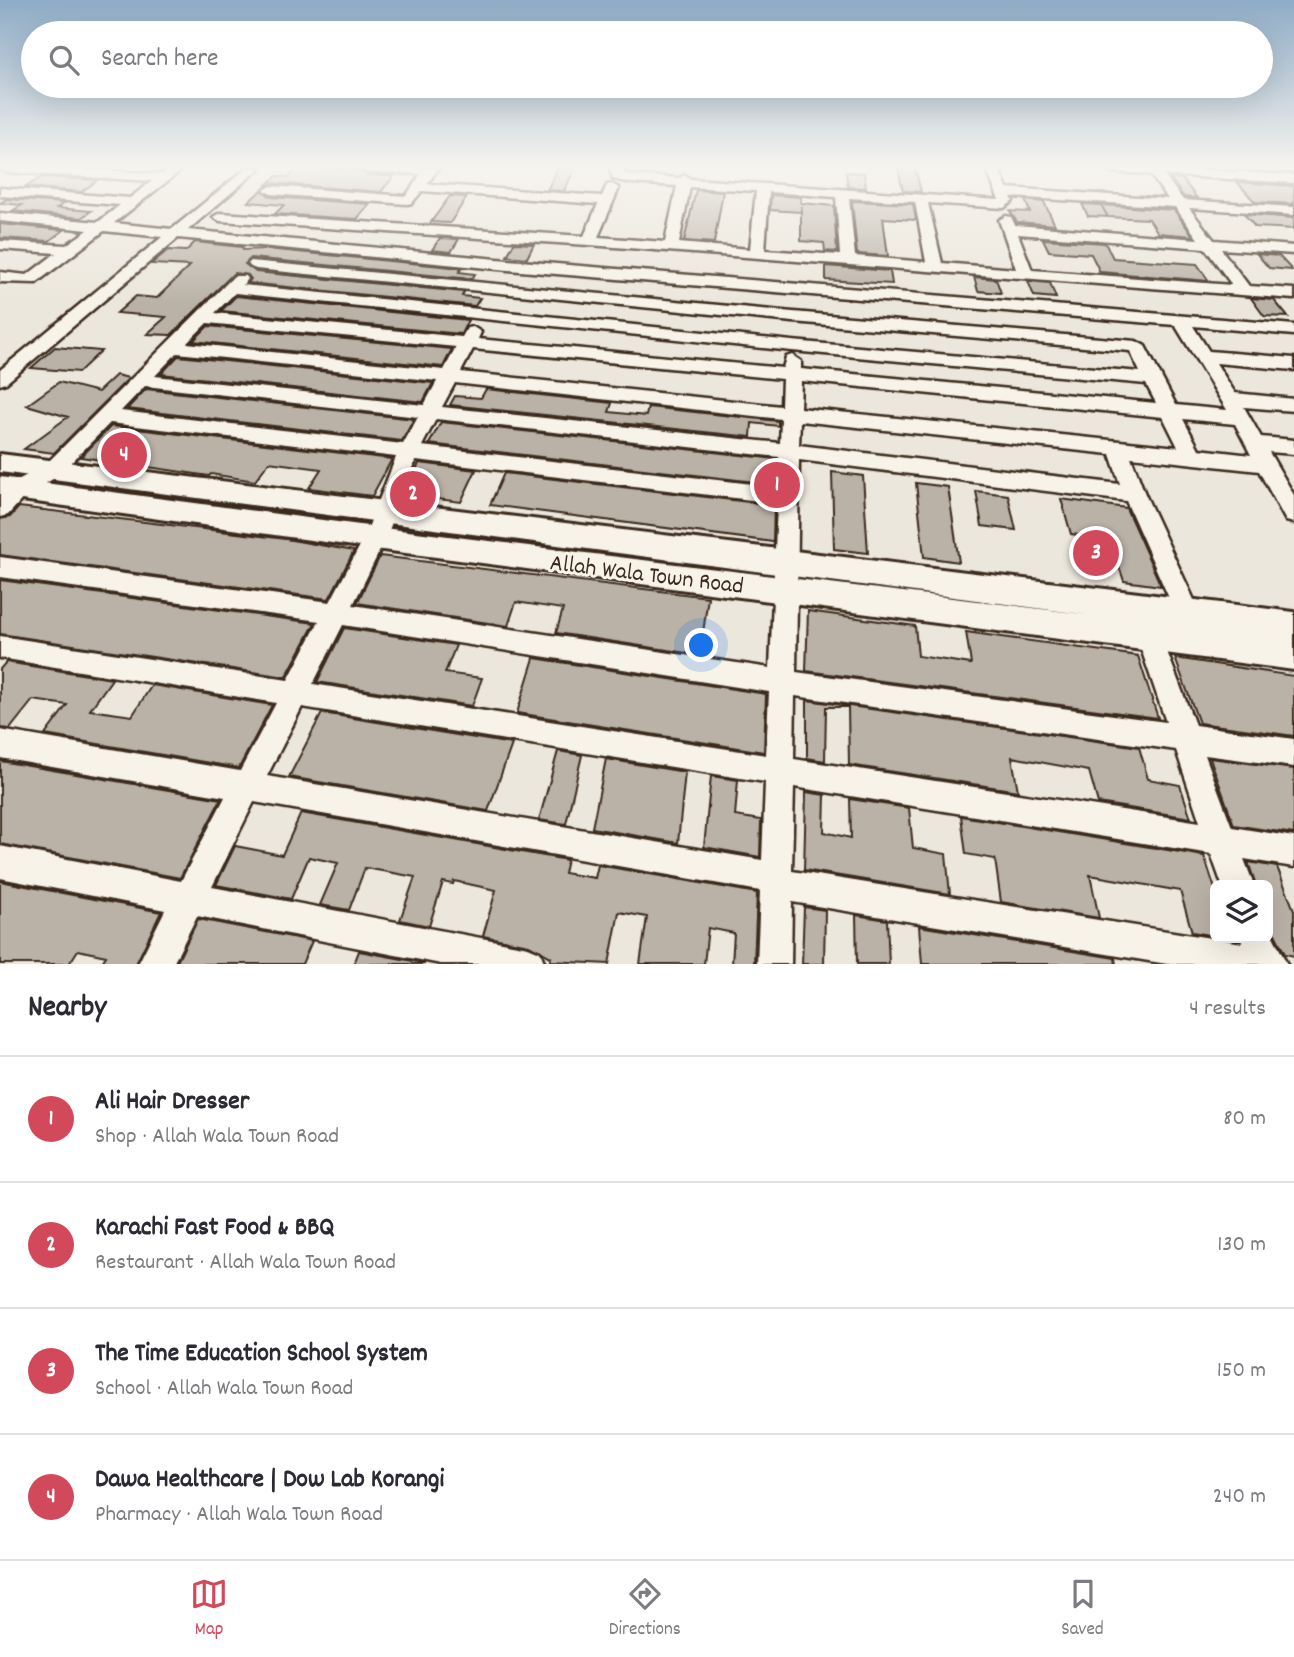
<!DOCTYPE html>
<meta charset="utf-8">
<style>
:root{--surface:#fff;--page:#f2f2f3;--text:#2b2b33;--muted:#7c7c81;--line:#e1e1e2;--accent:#d1495b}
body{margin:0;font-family:Dekko,sans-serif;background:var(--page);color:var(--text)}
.controls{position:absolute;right:21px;bottom:21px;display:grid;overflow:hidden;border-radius:10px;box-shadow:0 7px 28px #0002}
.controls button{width:63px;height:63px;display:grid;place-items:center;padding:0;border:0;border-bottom:2px solid var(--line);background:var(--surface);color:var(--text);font:35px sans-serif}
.you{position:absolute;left:702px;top:646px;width:24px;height:24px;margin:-18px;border:5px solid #fff;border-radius:50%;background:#1a73e8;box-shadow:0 0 0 10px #1a73e833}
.badge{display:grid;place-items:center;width:46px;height:46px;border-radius:50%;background:var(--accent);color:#fff;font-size:23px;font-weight:700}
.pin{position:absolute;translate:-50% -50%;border:4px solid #fff;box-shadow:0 2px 7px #0006}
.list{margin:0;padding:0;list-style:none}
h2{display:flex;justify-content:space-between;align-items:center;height:91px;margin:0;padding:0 28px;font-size:30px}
h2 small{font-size:23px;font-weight:400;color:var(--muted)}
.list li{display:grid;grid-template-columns:46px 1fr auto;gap:21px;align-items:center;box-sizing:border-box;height:126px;padding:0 28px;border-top:2px solid var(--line)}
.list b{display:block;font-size:26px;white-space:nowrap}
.list p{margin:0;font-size:23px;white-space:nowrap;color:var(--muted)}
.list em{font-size:23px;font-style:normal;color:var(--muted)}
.icon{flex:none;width:38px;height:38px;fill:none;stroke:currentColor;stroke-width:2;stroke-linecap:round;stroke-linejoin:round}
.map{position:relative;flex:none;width:1294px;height:964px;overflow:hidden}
.search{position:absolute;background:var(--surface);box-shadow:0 7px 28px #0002;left:21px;right:21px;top:21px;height:77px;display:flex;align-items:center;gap:18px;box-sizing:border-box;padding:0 24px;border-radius:38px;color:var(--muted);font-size:26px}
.sheet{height:595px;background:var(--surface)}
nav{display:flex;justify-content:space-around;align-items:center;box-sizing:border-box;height:98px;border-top:2px solid var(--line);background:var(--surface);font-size:19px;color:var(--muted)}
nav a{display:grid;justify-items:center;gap:4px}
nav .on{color:var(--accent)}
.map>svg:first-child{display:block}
.building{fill:#bab2a7;stroke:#3b2a1e;stroke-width:2}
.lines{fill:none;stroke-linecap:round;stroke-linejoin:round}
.minor-casing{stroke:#3b2a1e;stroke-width:5}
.major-casing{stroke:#3b2a1e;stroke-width:6}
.minor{fill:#f7f3e8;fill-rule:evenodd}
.major{fill:#f7f3e8;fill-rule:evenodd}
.labels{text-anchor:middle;stroke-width:6;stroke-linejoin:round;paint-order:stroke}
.street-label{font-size:24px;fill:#3b2a1e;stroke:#f7f3e8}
</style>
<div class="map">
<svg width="1294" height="964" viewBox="0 0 1294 964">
<rect width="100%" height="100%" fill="#ece7dc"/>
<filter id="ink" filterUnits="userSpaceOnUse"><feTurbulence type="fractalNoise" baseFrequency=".0143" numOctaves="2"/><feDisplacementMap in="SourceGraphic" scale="14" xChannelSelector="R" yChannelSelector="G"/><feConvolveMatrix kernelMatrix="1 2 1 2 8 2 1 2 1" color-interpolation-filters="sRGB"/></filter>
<g filter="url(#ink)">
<path class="building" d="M298,168L345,169L360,171L367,175L394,176L381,192L271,183L265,186L277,176L288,177Z
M558,168H575L564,191L547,190Z
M898,168H915L921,192L903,191Z
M846,172L864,173L866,188L848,187Z
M42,177L98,180L81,192L26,187Z
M1170,178L1182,179L1197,198L1184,197Z
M1237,182L1294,186V204L1255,202Z
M262,190L271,197L370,204L357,219L275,214L284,205L248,202Z
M696,190L723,192L714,243L684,241Z
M771,195L801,197V203L834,206L837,252L825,251L824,243L801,241V206V212L770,210Z
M450,196L467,197L450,223L431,222Z
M7,199L64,203L57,208L91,211L81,218L12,211L22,205L0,203Z
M1025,200L1044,202L1055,225L1017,222L1010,211L1030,212Z
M852,201L913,204L916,220L883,218L888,256L857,254Z
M1082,204L1101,205L1108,217L1088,216Z
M1101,205L1174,210L1193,236L1158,233L1149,219L1108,217Z
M1244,214L1294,218V229L1255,227Z
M0,224L64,230L49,241L0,238Z
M440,238L459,239L451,252L432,250Z
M1043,239L1105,243L1113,258L1197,264L1209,281L1100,272L1091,254L1049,251Z
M195,242L242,247L243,250L266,249L462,268L459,272L475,274L472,279L251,258L245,264L256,272L464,292L462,296L480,298L475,306L248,283L251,279L248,275L234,273L171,335L147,334L166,317L117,313L136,296L157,298L190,266L151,264L168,250L186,251Z
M514,243L534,244L527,258L507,256Z
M1257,254L1279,256L1292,270L1269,268Z
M826,266L890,271L892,284L826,280Z
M974,277L996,279L1001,293L978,291Z
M1028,281L1050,283L1056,298L1034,296Z
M236,296L468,320L461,334L221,311Z
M1251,298L1274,300L1288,317L1264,316Z
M208,326L452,349L443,367L193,341Z
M55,347L101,351L79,372L31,368Z
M178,356L433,383L423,402L161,374Z
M116,375L129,378L54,453L24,449L68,417L27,405L59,382L98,392Z
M146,389L414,419L402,441L127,409Z
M486,389L612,403L609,412L646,416L648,407L778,421V426L752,423L751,437L450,405L455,396L481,398Z
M441,422L776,459V472H773V484L429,444Z
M111,426L392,459L372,496L309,488L321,469L269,462L255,481L211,474L209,476L81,457Z
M419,463L476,470L461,502L405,495Z
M832,472L863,476L868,553L834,549Z
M504,473L774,505L773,542L490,505Z
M916,483L948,487L959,562L924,557Z
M976,491L1008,495L1016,530L982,526Z
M1061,499L1126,508L1161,586L1124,581L1110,540L1071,534Z
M19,507L286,539L354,551L329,599L0,555V519L10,517Z
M380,556L708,597L700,655L556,633L563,609L516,602L508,626L357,603Z
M0,580L315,623L286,677L0,634Z
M808,611L915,626L918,656L971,664L966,632L1138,656L1158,718L806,671Z
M344,628L456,645L445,673L482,678L472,706L317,682Z
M534,658L766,694L764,752L517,713Z
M1175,658L1294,676V736L1199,723Z
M6,662L112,679L90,710L132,716L152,685L272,705L239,768L45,735L67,705L33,700L10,729L0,728V669Z
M807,700L1139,747L1148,779L1180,785L1191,818L1098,803L1089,771L1012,757L1018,791L849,765L848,707H826L825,761L807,758Z
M322,713L512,744L488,811L289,777Z
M558,751L582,755L566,824L539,820Z
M1210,758L1294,769V834L1234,825Z
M606,759L685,772L678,843L592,828Z
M0,761L221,799L180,878L0,844Z
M711,776L738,780L735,816L761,820L760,857L704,847Z
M806,792L825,795L824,832L851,838L850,799L909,808L913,848L946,854L950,894L804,870Z
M301,813L567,860L564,873L595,878L598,865L757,893L754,964H732L734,933L708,928L704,964H640L647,917L619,912L609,964L550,961L551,957L529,945L483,936L496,890L454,881L453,884L443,882L429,926L400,920L415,877L399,874L365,868L349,910L320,905L338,863L309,857L291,899L216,885L235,846L282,855Z
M961,816L1204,856L1215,889V936L1192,932L1180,891L1090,875L1099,918L1001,902L995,859L966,854Z
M1248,862L1277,867L1294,910V956L1285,954L1270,924L1268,885H1256Z
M0,881L161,912L136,964H101L106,956L78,950L69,964H0Z
M804,907L825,910L824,964H802Z
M856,915L887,920L889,964H857Z
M198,919L312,941L302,964H176Z
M919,926L1115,958L1116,964H922Z
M359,951L424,963V964H354Z"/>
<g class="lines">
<g class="minor-casing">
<path id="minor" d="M0,168H62L162,174L170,168H184L114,223L172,229L247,168H260L188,230L508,260L1294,325V335L1193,326L1209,351L1294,358V370L1216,363L1235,393L1294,399V411L1244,407L1261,437L1294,440V454L1269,452L1294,495V523L1286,521L1259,471L1131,457L1145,494L1201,615L1198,623L1189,626L1180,623L1126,501L799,460L796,672L1166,722L1134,628L1137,620L1146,617L1155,620L1195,725L1294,739V767L1205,755L1232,827L1294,837V867L1244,859L1254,885H1222L1211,854L794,787L792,871L1242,943L1241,938H1268V926L1287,964H1167L792,902L791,964H757L760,891L254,802L212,887L528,947L540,952L545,964H441L197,916L173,964H138L165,910L0,878V846L181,881L225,797L0,758V730L240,771L276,703L0,658V636L288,680L319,621L0,577V557L330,602L364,538L396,457L110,423L58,476L26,495L8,515L0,517V495L12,483L44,466L234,276H246L248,279L243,285L792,341L1140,372L1130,351L793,322L256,269L251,267L248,264L251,261L793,312L1136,341L1145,346L1176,405L1227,410L1175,325L508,270L178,238L6,383L0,385V370L162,237L104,231L36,283L0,282V272L27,275L56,253L0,249V241L66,245L88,230L0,221V213L98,222L120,205L0,196V188L130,198L152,181L6,172ZM235,293L792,351L1146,384L1156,403L801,369V361L792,355L786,357L783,368L478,339L481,332L473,327L467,328L462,337L215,313ZM207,323L456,347L444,370L187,343ZM473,349L782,379L781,406L461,372ZM177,353L437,381L424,405L155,376ZM801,381L1163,417L1178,447L800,408ZM455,383L781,419L780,443L442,407ZM145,386L418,417L403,444L121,411ZM436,419L779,457L778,487L422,446ZM1183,419L1235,424L1251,455L1199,449ZM800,421L1110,454L1120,484L799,445ZM416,460L777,503L770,668L353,605L386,538ZM343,625L769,692L766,755L313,684ZM795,696L1176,750L1200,822L794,759ZM302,707L765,782L762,860L267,776Z
M361,168H439L427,184L602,196L607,185L612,184L619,188L598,237L665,242L677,186L631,183L613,179L610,168H622L624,173L631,175L679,178L685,175L691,179L999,200L986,168H998L1007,188L1168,199L1150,174L1108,172L1102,168H1168L1294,175V183L1164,175L1183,200L1294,207V215L1189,208L1214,240L1294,246V254L1221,249L1249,286L1294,289V299L589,245L220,221L213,217L220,213L584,236L598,204L422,191L412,203L407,204L271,194L264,190L271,186L406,196L421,174L367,172ZM690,187L756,191L750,249L679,243ZM769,192L836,197L840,255L765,250ZM1011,197L1175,207L1198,239L1015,225L1011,217L1006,216L999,220L1016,269L942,263L928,203L1004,208L1013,201ZM849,198L915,202L926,262L855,256ZM1018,234L1205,248L1232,285L1032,270Z"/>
</g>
<g class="major-casing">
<path id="major" d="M0,454L1294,612V640L1181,627L1294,640V670L375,549L0,497V477L375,527L1090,615L0,472Z"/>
</g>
<use href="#minor" class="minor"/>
<use href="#major" class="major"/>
</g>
</g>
<linearGradient id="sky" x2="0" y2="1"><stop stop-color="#8eacc6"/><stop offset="0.55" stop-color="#f6f4ef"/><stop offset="1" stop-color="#f6f4ef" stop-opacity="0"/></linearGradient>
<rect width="1294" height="303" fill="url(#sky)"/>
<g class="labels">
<g class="street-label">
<text transform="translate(647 573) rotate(7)" y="8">Allah Wala Town Road</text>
</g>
</g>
</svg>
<div class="controls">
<button><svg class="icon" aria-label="layers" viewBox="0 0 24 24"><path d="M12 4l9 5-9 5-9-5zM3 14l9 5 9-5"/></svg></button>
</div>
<div class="you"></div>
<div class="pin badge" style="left:777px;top:485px">1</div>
<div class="pin badge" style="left:413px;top:494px">2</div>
<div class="pin badge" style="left:1096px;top:553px">3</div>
<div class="pin badge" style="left:124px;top:455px">4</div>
<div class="search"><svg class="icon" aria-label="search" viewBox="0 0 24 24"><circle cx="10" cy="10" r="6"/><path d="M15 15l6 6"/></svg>Search here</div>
</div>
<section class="sheet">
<h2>Nearby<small>4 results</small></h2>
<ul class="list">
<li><span class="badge">1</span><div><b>Ali Hair Dresser</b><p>Shop · Allah Wala Town Road</p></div><em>80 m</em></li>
<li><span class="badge">2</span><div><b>Karachi Fast Food &amp; BBQ</b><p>Restaurant · Allah Wala Town Road</p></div><em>130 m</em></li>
<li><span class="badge">3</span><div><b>The Time Education School System</b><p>School · Allah Wala Town Road</p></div><em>150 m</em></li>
<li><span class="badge">4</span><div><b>Dawa Healthcare | Dow Lab Korangi</b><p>Pharmacy · Allah Wala Town Road</p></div><em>240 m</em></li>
</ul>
</section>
<nav>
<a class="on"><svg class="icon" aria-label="map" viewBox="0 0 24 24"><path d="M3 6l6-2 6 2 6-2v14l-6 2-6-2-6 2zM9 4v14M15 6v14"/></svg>Map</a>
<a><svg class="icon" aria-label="directions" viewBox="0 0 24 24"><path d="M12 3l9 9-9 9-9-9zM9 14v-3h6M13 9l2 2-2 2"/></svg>Directions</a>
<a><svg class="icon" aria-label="saved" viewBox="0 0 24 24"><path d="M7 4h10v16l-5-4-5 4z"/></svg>Saved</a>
</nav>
